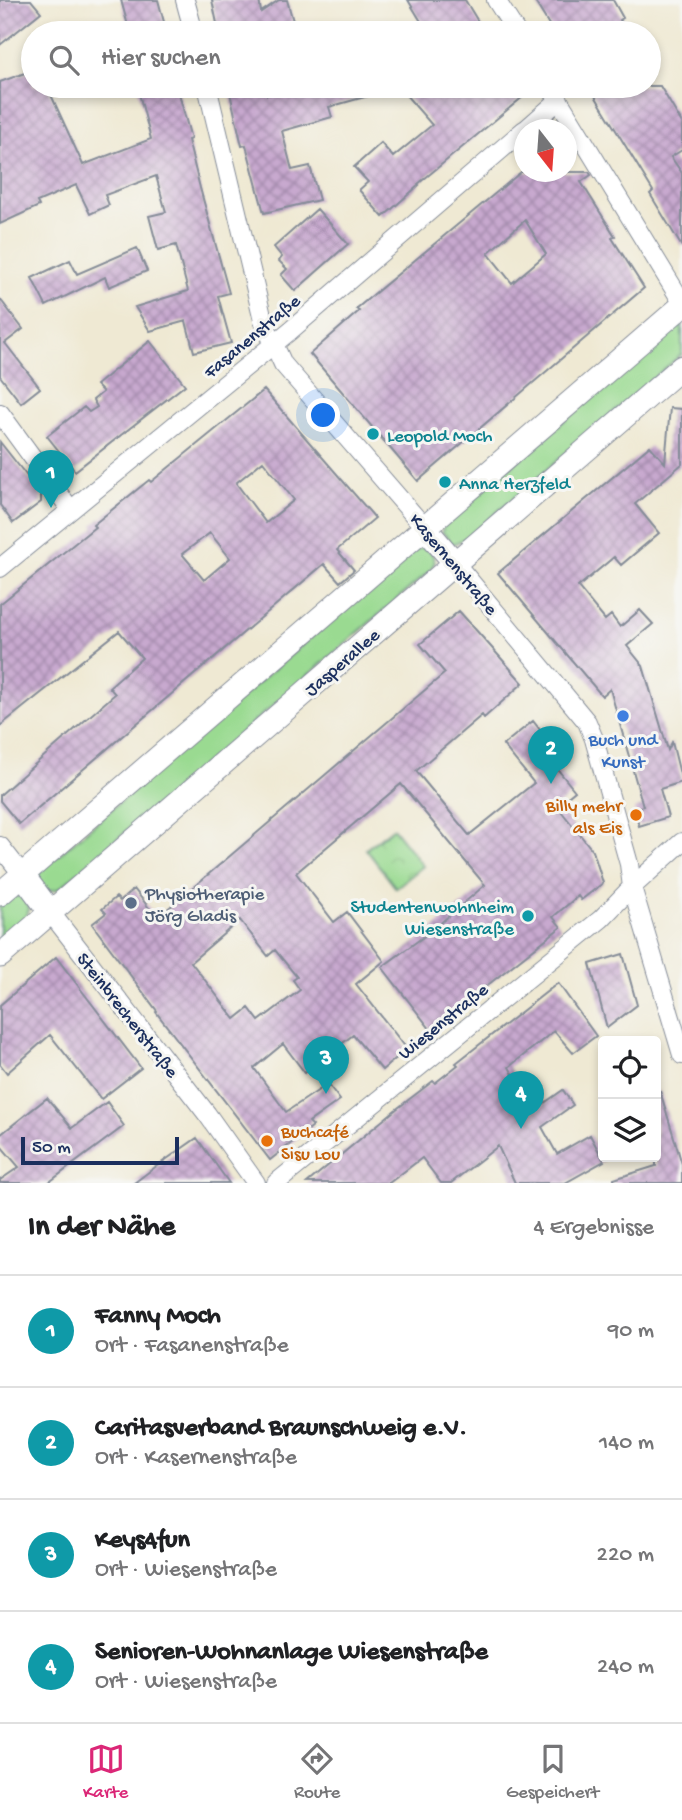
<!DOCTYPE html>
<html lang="de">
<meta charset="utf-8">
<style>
:root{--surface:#fff;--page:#f2f2f2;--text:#202124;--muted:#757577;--line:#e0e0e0;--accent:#db2777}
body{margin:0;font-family:"Gochi Hand",sans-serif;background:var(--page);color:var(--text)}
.controls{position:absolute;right:21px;bottom:21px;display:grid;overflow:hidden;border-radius:7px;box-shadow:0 4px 10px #0003}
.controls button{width:63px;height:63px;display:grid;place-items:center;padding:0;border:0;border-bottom:2px solid var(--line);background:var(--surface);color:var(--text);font:35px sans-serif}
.compass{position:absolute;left:514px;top:119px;width:63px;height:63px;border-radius:50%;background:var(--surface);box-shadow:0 4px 10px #0003;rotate:163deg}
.scale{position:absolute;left:21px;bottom:18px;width:158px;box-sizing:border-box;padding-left:7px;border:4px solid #1b2f5e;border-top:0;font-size:19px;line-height:24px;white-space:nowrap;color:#1b2f5e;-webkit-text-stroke:5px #f6f6f2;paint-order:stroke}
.you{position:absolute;left:324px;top:416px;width:24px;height:24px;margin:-18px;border:5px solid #fff;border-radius:50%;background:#1a73e8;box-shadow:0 0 0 10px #1a73e833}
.badge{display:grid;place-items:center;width:46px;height:46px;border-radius:50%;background:var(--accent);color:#fff;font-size:23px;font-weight:700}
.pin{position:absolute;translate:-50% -58px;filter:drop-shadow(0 2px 4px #0008)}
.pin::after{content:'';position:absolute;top:37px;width:24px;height:21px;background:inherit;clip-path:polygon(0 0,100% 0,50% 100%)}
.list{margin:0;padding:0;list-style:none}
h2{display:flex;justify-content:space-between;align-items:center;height:91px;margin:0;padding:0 28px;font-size:30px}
h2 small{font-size:23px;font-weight:400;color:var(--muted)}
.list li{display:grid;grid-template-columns:46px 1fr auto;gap:21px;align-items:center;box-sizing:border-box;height:112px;padding:0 28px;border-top:2px solid var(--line)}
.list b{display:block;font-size:26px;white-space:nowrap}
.list p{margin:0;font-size:23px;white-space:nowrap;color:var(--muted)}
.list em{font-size:23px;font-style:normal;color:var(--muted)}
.icon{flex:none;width:38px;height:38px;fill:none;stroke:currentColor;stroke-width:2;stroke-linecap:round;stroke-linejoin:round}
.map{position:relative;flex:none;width:682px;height:1183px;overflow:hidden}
.search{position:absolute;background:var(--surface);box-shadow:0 4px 10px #0003;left:21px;right:21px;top:21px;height:77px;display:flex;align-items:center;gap:18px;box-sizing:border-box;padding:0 24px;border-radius:38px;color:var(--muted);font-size:26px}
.sheet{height:539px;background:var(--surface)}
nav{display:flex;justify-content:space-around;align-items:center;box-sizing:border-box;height:98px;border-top:2px solid var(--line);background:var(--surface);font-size:19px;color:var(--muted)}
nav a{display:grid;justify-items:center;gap:4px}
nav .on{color:var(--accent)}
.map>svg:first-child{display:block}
.grass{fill:#9ada91;stroke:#5a8478;stroke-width:2}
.park{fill:url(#park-crowns);stroke:#5a8478;stroke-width:2}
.building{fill:url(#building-cross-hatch);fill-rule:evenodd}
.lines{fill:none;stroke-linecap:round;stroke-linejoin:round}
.minor-casing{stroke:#858c98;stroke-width:20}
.tertiary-casing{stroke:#858c98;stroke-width:25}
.minor{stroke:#fff;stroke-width:18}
.tertiary{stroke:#fff;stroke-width:23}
.culture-dot{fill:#0f9aa8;stroke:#f6f6f2;stroke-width:2.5}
.shop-dot{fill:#3f7fe0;stroke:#f6f6f2;stroke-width:2.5}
.food-dot{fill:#e8710a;stroke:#f6f6f2;stroke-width:2.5}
.service-dot{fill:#5c6f8a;stroke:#f6f6f2;stroke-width:2.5}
.labels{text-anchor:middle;stroke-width:6;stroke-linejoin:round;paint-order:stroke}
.street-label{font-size:19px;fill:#1b2f5e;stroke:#f6f6f2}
.culture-label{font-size:19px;fill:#0d838f;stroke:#f6f6f2;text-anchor:start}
.shop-label{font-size:19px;fill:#366cbe;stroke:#f6f6f2}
.food-label{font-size:19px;fill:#c56008;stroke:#f6f6f2;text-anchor:end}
.service-label{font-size:19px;fill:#4e5e75;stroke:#f6f6f2;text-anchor:start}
</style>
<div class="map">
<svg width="682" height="1183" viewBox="0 0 682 1183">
<defs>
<pattern id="park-crowns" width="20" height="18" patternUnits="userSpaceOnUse" patternTransform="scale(1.75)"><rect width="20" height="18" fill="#9ada91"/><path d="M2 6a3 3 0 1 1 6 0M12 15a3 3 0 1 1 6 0" fill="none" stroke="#84bb7f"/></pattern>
<pattern id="building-cross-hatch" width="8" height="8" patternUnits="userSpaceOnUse" patternTransform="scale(1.75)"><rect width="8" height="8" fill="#c8a9cf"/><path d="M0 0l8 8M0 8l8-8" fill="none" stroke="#a28aab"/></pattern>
</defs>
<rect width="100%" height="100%" fill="#f6f6f2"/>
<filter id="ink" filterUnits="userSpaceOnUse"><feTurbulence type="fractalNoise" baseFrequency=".0143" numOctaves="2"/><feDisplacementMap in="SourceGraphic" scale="14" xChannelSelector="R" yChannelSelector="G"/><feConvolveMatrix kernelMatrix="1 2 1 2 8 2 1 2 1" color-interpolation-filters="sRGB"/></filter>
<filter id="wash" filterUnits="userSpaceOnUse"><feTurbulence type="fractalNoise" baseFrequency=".00686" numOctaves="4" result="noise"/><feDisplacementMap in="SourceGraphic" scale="28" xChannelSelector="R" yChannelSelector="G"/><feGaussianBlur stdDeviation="1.57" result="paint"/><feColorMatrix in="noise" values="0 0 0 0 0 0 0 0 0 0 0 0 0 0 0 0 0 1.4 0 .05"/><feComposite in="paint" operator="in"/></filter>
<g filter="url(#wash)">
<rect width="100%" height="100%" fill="#efe9d3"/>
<path class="grass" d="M682,326V354L467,538L453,544L442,532L444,524L670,329Z
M423,547L432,553L435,562L430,571L59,889L47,891L37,880L40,871L412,550Z
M13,896H20L26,901L29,909L24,919L0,940V905Z"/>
<path class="park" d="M393,828L423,866L396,888L366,849Z"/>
<g id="blocks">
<path class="building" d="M0,0H31L41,12L0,45Z
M121,0H158L167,33H130Z
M212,0H259L261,12L279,0H287L295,28L277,33H219Z
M408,0H465L485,33H428Z
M534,0H613L623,18L620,20L629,33H554Z
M33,70V86H47L83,165L151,139L137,86H177L191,139L188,140L200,188L229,293L218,296L231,343L194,352L186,321L150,331L135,307L188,291L176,245L158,250L149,216L166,212L156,176L105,195L109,205L90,214L76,185L37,202L39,206L0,224V82Z
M262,86H265L267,95L314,86H385L386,91L329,107L332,117L282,131L292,170L310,166L319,200L264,213L246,145L242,146L230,93Z
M398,86H536L418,184L419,185L383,217L359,190L368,182L354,167L381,143L393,157L432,125Z
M589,86H660L682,123V150L671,157L682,173V247L650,194L653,191Z
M521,172H589L591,175L581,182L615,236L612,238L644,288L418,481L310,354L359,311L356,309ZM525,220L546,254L512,283L488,253Z
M317,209L348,244L295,291L281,275L287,269L279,261L282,257L274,247Z
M137,248L147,271L109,287L105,277L46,306L32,278L70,260L77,274Z
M0,299L23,329L5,343L40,388L21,403L0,376Z
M150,341L185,385L75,471L47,436L84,407L89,412L97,407L93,400L103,392L96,385Z
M264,390L375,518L337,550L354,570L340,582L324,564L19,824L0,801V795L115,694L109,687L142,658L119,631L0,726V604L95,527L93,525L149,480L151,482ZM263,461L294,500L266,523L236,483ZM210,533L230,558L204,580L182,554Z
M670,408L682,409V464L635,504L659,533L621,565L614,557L578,587L605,620L611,615L620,627L640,610L653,624L627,646L643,666L668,750L672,742L682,782L660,789L668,817L639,826L634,809L643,806L610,689L602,696L498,573L650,446L665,463Z
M0,442L41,494V502L13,523L0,505Z
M459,611L523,683L484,718L482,715L416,771L469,835L534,783L503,745L533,721L559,754L551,761L575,791L557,806L593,851L603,883L581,900L578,896L553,917L561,927L431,1030L382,967L430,932L485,885L401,784L296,873L334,922L347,912L384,961L356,984L407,1049L382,1070L353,1035L305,1073L283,1044L254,1068L286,1112L328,1084L340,1100L309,1122L313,1126L270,1160L156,1012L157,1011L92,924L106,913L102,909L116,897L120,901L134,889L157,918L445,673L420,644ZM240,920L268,956L275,950L297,977L293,980L300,990L259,1021L249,1008L235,1019L191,962Z
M623,954L637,1005L607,1028L590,964Z
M56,957L141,1068L101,1099L50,1035L7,1073L0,1064V1005Z
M558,983L596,1036L573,1053L554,1031L509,1067L533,1111L563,1090L573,1105L542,1127L557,1154L590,1135L604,1161L565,1183H515L498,1146L451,1183H441L422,1158L389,1183H307L394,1111L433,1081L435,1083L458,1065L456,1063Z
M660,1091L682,1164V1183H614V1179L656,1166V1092Z
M47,1098L72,1128L107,1102L124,1126L48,1183H0V1180L19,1167L0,1145V1135Z
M197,1138L229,1183H134L154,1168Z"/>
</g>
</g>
<g filter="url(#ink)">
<use href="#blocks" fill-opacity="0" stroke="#858c98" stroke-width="2"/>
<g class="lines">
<g class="minor-casing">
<path id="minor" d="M185,0L194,33
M496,0L517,33
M207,86L263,320L283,364L425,528
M550,86L682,302
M525,130L559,100
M0,413L71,510
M455,563L587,722L594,739L629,864L632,887L682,1055
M0,568L291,330L524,130
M0,846L22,874
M51,913L207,1114L256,1183
M276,1183L601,919L632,887L682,842"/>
</g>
<g class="tertiary-casing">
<path id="tertiary" d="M425,528L455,563
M22,874L51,913
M0,894L682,306
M0,956L682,367"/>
</g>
<use href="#minor" class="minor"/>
<use href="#tertiary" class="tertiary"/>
</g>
</g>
<g class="culture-dot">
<circle cx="373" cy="434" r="7"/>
<circle cx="445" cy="482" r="7"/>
<circle cx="528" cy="916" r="7"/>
</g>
<circle class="shop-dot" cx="623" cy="716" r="7"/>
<g class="food-dot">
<circle cx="636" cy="815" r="7"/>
<circle cx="267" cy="1141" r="7"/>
</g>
<circle class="service-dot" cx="131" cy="903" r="7"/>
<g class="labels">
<g class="street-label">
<text transform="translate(251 335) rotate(-40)" y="7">Fasanenstraße</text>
<text transform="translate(455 563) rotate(50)" y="7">Kasernenstraße</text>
<text transform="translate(341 661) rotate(-41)" y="7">Jasperallee</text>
<text transform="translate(129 1014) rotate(52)" y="7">Steinbrecherstraße</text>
<text transform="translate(442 1020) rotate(-39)" y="7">Wiesenstraße</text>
</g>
<g class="culture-label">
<text x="387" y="441">Leopold Moch</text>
<text x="459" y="489">Anna Herzfeld</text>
<text x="514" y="912" text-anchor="end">Studentenwohnheim<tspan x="514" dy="22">Wiesenstraße</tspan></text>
</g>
<g class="shop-label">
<text x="623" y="745">Buch und<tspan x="623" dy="22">Kunst</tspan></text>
</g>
<g class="food-label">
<text x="622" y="811">Billy mehr<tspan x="622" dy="22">als Eis</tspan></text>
<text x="281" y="1137" text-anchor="start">Buchcafé<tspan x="281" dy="22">Sisu Lou</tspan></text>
</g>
<g class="service-label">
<text x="145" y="899">Physiotherapie<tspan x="145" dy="22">Jörg Gladis</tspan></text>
</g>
</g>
</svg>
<div class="controls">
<button><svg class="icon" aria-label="locate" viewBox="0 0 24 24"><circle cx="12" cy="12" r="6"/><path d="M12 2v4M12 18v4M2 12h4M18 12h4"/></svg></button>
<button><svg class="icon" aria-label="layers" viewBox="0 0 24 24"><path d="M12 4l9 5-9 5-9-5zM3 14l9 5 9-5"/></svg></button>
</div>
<svg class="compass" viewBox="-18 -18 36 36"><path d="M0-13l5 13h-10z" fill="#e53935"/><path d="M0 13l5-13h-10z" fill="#757577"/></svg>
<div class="scale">50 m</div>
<div class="you"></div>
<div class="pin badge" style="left:51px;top:508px;background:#0f9aa8">1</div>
<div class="pin badge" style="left:551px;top:784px;background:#0f9aa8">2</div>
<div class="pin badge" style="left:326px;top:1094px;background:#0f9aa8">3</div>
<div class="pin badge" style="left:521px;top:1129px;background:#0f9aa8">4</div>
<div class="search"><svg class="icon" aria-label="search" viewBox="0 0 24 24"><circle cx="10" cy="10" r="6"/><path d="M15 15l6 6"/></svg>Hier suchen</div>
</div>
<section class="sheet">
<h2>In der Nähe<small>4 Ergebnisse</small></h2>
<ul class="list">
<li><span class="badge" style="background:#0f9aa8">1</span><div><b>Fanny Moch</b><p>Ort · Fasanenstraße</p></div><em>90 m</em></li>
<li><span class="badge" style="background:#0f9aa8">2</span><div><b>Caritasverband Braunschweig e.V.</b><p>Ort · Kasernenstraße</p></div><em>140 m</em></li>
<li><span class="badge" style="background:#0f9aa8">3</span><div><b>Keys4fun</b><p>Ort · Wiesenstraße</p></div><em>220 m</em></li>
<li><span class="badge" style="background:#0f9aa8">4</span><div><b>Senioren-Wohnanlage Wiesenstraße</b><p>Ort · Wiesenstraße</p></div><em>240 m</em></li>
</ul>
</section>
<nav>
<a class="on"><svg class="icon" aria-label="map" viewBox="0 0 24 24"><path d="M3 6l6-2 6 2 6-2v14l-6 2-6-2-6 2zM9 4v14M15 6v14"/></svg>Karte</a>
<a><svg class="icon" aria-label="directions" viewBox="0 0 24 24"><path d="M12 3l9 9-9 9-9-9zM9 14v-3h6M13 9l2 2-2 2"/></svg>Route</a>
<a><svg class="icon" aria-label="saved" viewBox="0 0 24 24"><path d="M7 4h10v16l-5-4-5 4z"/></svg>Gespeichert</a>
</nav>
